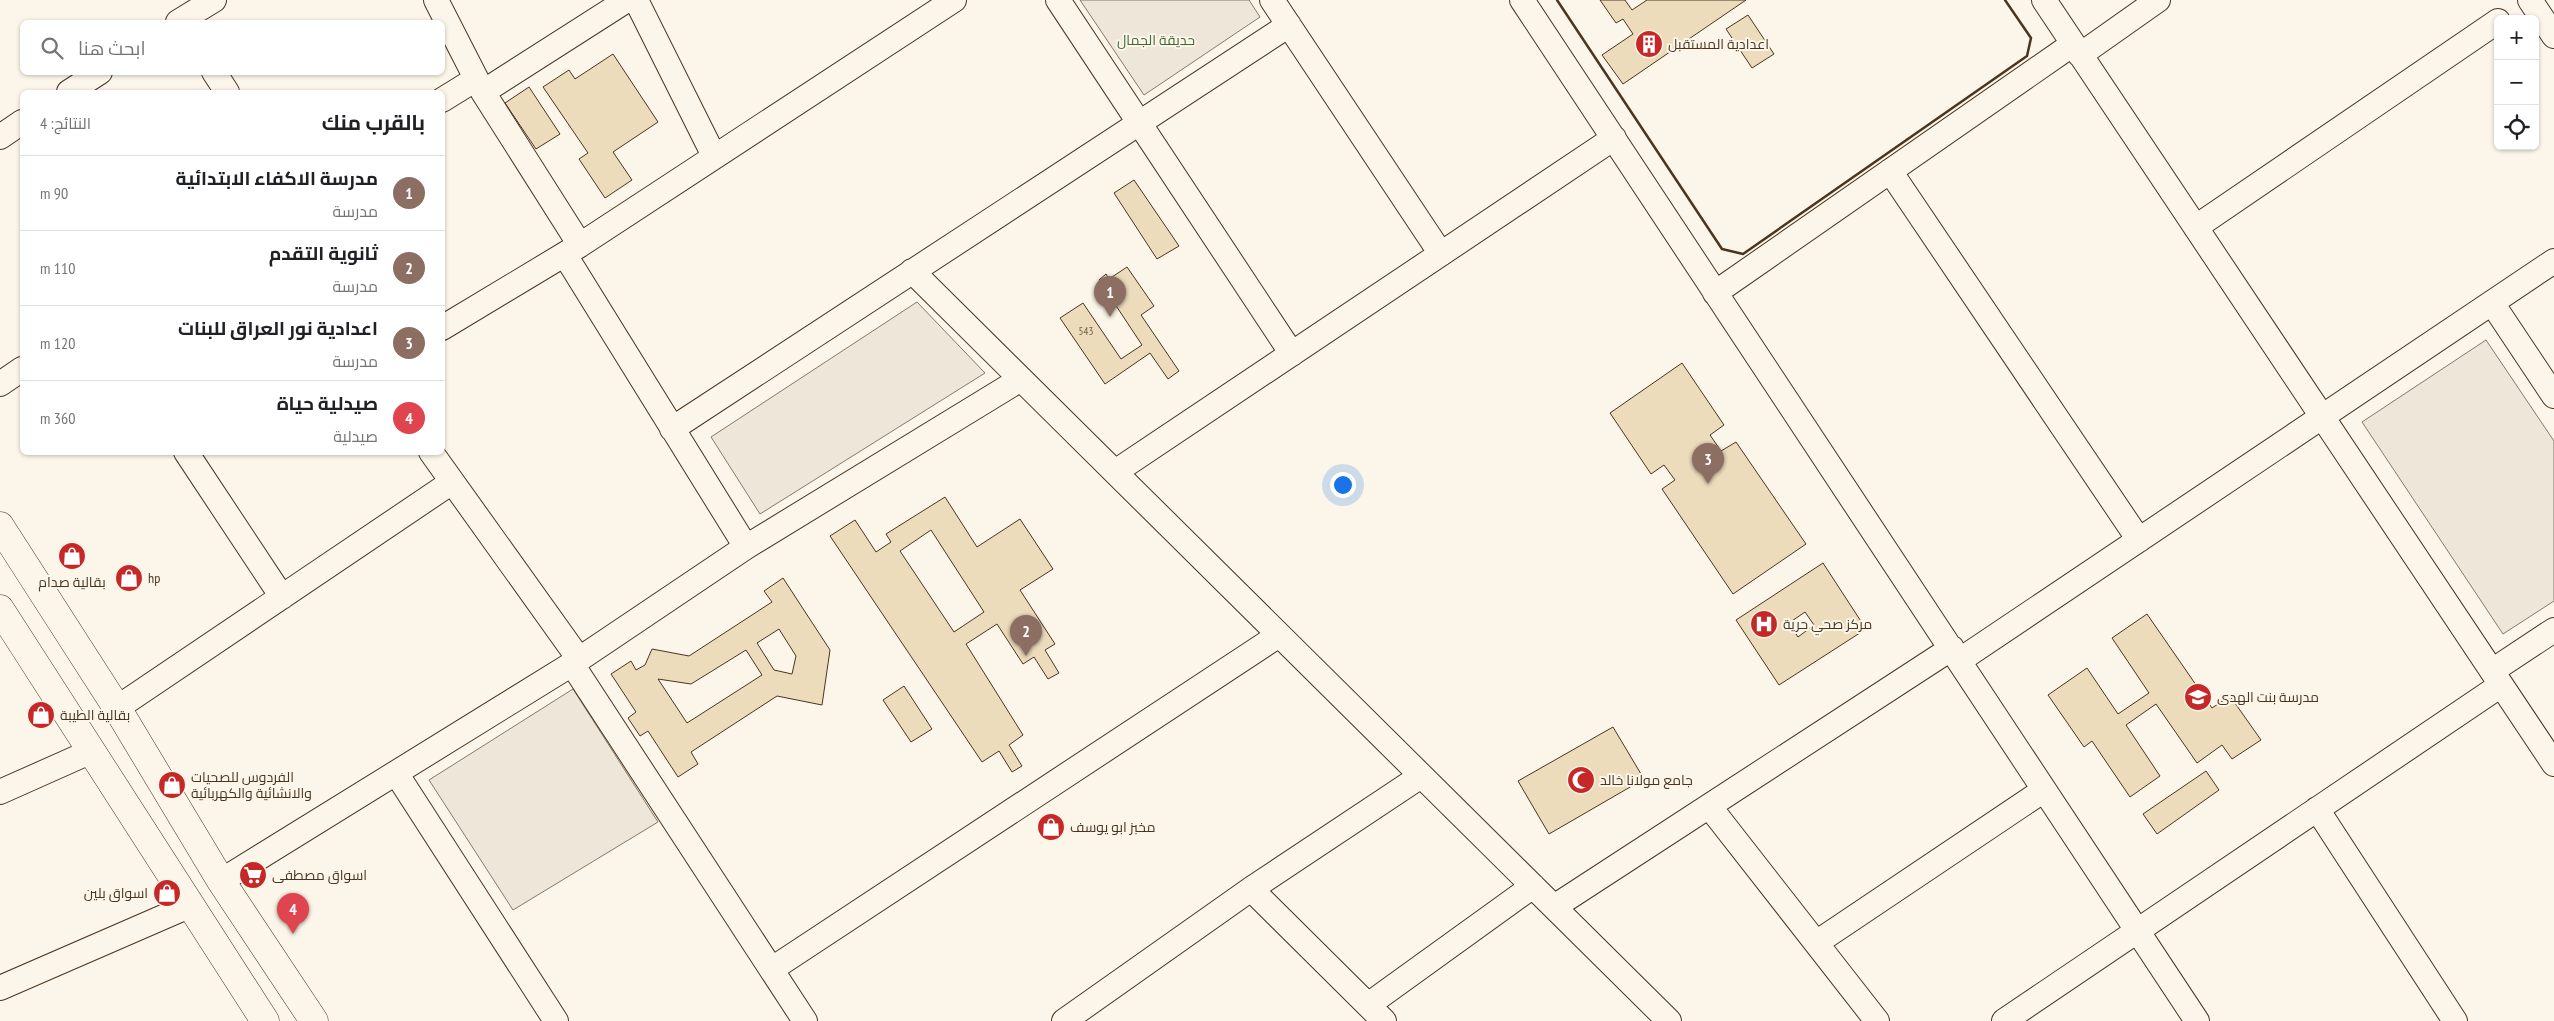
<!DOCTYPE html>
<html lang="ar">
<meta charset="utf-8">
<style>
:root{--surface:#fff;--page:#f6f6f6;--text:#202124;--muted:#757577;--line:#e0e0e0;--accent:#c62828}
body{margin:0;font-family:"PT Sans Narrow",Cairo,sans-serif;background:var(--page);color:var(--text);direction:rtl}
.controls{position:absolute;right:15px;top:15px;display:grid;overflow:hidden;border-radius:8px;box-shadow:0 1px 4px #0004}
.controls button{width:45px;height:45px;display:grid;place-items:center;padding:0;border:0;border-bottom:1px solid var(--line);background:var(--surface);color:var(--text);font:25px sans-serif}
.you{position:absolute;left:1342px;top:484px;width:18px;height:18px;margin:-12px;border:4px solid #fff;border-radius:50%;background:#1a73e8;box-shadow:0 0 0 8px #1a73e833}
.badge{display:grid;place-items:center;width:32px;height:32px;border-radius:50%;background:var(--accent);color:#fff;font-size:16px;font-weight:700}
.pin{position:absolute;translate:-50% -41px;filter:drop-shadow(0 1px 2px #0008)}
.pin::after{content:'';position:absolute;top:26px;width:18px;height:15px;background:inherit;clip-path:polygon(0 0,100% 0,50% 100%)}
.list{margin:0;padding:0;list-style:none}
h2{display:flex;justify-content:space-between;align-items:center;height:65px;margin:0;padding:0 20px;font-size:21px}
h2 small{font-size:16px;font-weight:400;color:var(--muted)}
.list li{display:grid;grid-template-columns:32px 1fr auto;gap:15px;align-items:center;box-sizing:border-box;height:75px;padding:0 20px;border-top:1px solid var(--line)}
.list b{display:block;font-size:19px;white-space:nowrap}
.list p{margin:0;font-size:16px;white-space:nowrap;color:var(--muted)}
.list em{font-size:16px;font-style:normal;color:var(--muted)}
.icon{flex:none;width:28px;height:28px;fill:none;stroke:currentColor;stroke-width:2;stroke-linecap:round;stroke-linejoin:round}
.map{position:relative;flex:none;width:2554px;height:1021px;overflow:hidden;direction:ltr}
.search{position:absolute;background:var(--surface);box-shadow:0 1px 4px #0004;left:20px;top:20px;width:425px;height:55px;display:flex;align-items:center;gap:12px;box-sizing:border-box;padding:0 18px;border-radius:8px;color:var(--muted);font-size:19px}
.panel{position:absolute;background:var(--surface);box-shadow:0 1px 4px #0004;left:20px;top:90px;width:425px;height:365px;border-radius:8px;direction:rtl}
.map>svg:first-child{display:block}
.green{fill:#ede6d9;stroke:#887966}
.building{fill:#ecdcbc;stroke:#4a3520;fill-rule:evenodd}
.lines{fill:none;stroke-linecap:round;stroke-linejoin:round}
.minor-casing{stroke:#4a3520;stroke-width:26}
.major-casing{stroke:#4a3520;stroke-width:29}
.minor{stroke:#fbf6e9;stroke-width:24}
.major{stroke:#fbf6e9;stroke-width:28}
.wall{stroke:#4a3520;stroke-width:2.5}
.labels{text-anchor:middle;stroke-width:4;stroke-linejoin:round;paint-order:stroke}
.number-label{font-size:11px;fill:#725f47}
.park-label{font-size:14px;fill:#436837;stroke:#fbf6e9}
.poi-label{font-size:14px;fill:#4a3520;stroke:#fbf6e9;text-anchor:start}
</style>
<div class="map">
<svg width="2554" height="1021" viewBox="0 0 2554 1021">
<rect width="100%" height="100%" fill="#fbf6e9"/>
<path class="green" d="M1080,0H1249L1260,17L1144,95Z
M917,302L985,373L760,514L711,437Z
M2486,340L2554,441V601L2503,634L2362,422Z
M573,689L658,822L513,910L429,780Z"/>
<path class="building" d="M1600,0H1625L1632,10L1647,0H1746L1623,84L1602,55L1633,34L1623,19L1616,23Z
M1748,15L1774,54L1752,68L1726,29Z
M613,54L658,122L613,152L632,180L605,198L579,159L588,153L543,87L569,70L575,79Z
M529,87L560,134L536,149L505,103Z
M1134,180L1179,246L1157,259L1114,193Z
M1127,267L1154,306L1141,315L1179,371L1168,379L1150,353L1105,384L1060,318L1083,303L1121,359L1142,345L1099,280L1106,274L1109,279Z
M1682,363L1724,425L1710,435L1721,451L1736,442L1806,544L1733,594L1662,489L1675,480L1664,465L1651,474L1610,413Z
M945,497L977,547L1020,519L1053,569L1020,590L1055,644L1045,650L1059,673L1048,679L1034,657L1023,664L997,624L966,644L1023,735L1009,745L1022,766L1012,772L999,751L982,762L830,536L855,520L876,552L891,542L886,534ZM931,530L984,612L954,632L900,551Z
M1823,563L1866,629L1779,685L1736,620ZM1805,612L1814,625L1798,637L1789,623Z
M783,578L830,650L822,705L777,696L691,752L698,764L678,777L648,731L640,736L628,718L636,712L611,674L631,661L636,670L645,665L652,649L689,656L772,602L764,591ZM779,629L796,656L792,674L774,670L757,643ZM746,650L762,675L687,723L658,679L691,684Z
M2147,614L2212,708L2230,696L2261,740L2232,759L2222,745L2197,763L2156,704L2126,725L2160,776L2130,797L2092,741L2084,747L2048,695L2087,668L2118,714L2149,693L2112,638Z
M904,686L932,729L911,742L883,700Z
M1613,727L1644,779L1549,834L1518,781Z
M2206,771L2219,790L2157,834L2143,814Z"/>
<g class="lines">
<g class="minor-casing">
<path id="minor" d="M436,0L483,92L580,245
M636,0L714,156
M1058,0L1292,354
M1272,0L1441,254
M1522,0L2197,1021
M2044,0L2554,764
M2530,0L2554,36
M178,22L214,0
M2080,55L2158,0
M214,72L227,92
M69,92L100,72
M483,92L627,0
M442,100L476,79
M0,137L22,122
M1890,171L2139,540
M2196,227L2498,21
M565,255L746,547
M912,271L1669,1021
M1715,293L2073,44
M2492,303L2554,396
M442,328L580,245L954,0
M0,384L22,369
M672,429L1289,25
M186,452L282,597
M431,452L579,659
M1115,472L1614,138
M1960,660L2554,261
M572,664L805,1021
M2492,671L2554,630
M117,708L452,482
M396,773L556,1021
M0,792L92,751
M1709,806L1877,1021
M2317,809L2455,1021
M221,881L572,664L746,547L1021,379
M1251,889L1384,1021
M1554,907L1952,648
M1816,943L2044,790
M772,969L1279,635
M0,988L191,905
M1368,1005L1533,886
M1064,1021L1251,889L1421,776
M2004,1021L2501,685"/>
</g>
<g class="major-casing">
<path id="major" d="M0,526L117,708L221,881L314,1021
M0,609L265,1021"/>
</g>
<use href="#minor" class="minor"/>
<use href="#major" class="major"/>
<path class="wall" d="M1557,0L1722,249L1743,254L2027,56L2031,38L2005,0"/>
</g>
<defs>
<g id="building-disc" transform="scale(1.4375)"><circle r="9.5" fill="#c62828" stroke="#fbf6e9"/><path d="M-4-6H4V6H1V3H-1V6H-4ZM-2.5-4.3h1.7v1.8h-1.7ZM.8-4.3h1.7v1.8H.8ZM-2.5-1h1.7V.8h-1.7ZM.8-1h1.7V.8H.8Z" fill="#fff"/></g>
<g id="shop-disc" transform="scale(1.4375)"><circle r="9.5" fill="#c62828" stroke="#fbf6e9"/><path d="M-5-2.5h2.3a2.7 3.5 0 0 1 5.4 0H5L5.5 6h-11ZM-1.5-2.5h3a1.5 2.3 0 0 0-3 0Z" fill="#fff"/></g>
<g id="hospital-disc" transform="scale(1.4375)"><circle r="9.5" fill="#c62828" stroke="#fbf6e9"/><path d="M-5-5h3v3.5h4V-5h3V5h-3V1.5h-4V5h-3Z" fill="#fff"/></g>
<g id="school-disc" transform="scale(1.4375)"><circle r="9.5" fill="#c62828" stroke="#fbf6e9"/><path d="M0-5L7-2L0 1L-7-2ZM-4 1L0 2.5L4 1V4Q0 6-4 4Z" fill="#fff"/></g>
<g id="mosque-disc" transform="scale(1.4375)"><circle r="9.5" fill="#c62828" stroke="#fbf6e9"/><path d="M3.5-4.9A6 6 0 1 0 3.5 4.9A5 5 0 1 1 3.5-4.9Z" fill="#fff"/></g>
<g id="supermarket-disc" transform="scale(1.4375)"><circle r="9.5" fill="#c62828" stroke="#fbf6e9"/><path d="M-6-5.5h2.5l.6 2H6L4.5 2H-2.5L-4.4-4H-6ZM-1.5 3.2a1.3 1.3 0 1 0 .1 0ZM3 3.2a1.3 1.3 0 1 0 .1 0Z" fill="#fff"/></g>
</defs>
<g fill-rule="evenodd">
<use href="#building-disc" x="1649" y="44"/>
<use href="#shop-disc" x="72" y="556"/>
<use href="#shop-disc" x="129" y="578"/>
<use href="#hospital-disc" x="1764" y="624"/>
<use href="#school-disc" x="2198" y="697"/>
<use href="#shop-disc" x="41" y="715"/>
<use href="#mosque-disc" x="1581" y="780"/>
<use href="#shop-disc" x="172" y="785"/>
<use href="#shop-disc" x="1051" y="827"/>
<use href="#supermarket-disc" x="253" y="875"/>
<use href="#shop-disc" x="167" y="893"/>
</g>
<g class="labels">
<g class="number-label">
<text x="1086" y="335">543</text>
</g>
<g class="park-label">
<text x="1156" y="45">حديقة الجمال</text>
</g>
<g class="poi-label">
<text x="1668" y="49">اعدادية المستقبل</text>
<text x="148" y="583">hp</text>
<text x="72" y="587" text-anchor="middle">بقالية صدام</text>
<text x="1783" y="629">مركز صحي حرية</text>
<text x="2217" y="702">مدرسة بنت الهدی</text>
<text x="60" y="720">بقالية الطيبة</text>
<text x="191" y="782">الفردوس للصحيات<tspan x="191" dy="16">والانشائية والكهربائية</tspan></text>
<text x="1600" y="785">جامع مولانا خالد</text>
<text x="1070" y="832">مخبز ابو يوسف</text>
<text x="272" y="880">اسواق مصطفى</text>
<text x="148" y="898" text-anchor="end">اسواق بلين</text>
</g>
</g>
</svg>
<div class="controls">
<button>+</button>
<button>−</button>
<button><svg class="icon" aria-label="locate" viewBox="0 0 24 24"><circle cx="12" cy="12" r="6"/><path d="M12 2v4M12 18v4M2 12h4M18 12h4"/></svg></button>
</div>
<div class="you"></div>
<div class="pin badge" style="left:1110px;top:317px;background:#8d6e63">1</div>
<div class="pin badge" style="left:1026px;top:656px;background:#8d6e63">2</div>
<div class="pin badge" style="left:1708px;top:484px;background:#8d6e63">3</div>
<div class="pin badge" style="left:293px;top:934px;background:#e0444e">4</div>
<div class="search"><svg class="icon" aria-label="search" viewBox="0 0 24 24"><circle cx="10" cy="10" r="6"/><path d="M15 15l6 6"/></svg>ابحث هنا</div>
<section class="panel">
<h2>بالقرب منك<small>النتائج: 4</small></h2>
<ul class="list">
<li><span class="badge" style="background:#8d6e63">1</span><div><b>مدرسة الاكفاء الابتدائية</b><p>مدرسة</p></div><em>90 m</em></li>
<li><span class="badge" style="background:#8d6e63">2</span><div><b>ثانوية التقدم</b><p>مدرسة</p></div><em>110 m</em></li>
<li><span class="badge" style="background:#8d6e63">3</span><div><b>اعدادية نور العراق للبنات</b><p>مدرسة</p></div><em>120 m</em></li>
<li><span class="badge" style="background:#e0444e">4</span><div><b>صيدلية حياة</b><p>صيدلية</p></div><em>360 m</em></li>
</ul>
</section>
</div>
